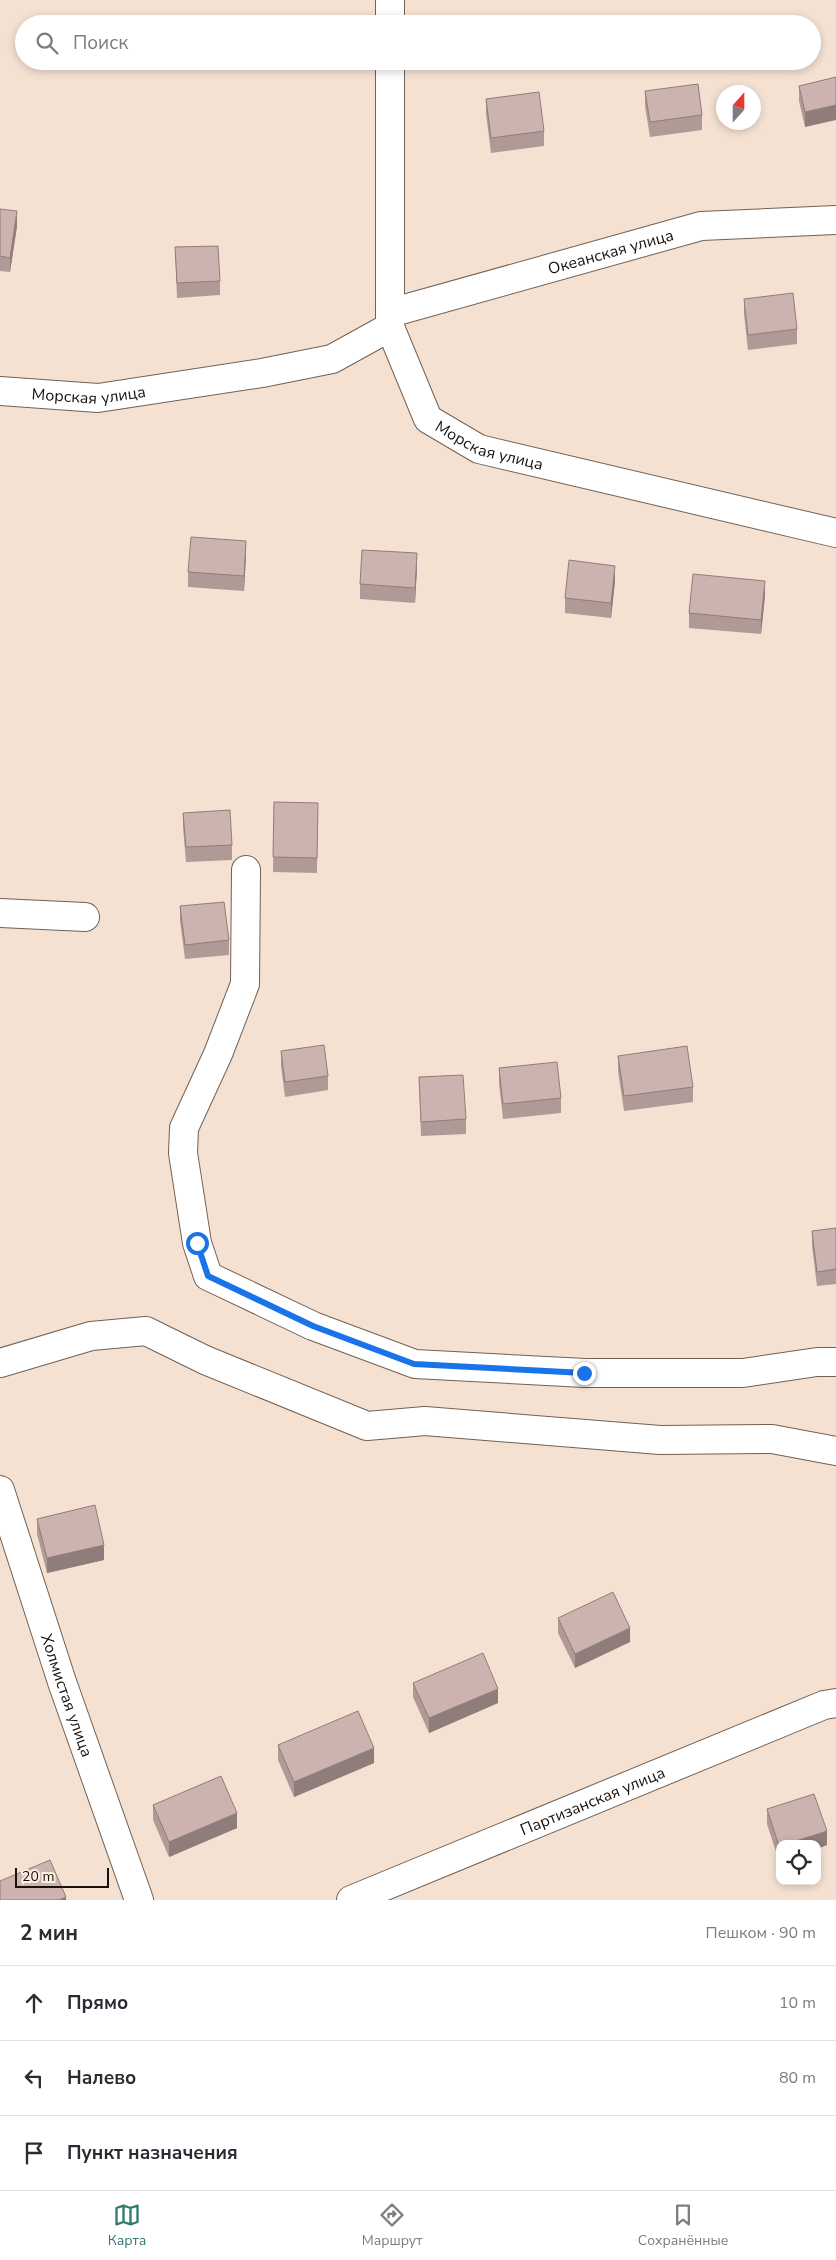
<!DOCTYPE html>
<html lang="ru">
<meta charset="utf-8">
<style>
:root{--surface:#fff;--page:#f2f2f3;--text:#2b2b33;--muted:#7c7c81;--line:#e1e1e2;--accent:#327971}
body{margin:0;font-family:"Nunito Sans",sans-serif;background:var(--page);color:var(--text)}
.controls{position:absolute;right:15px;bottom:15px;display:grid;overflow:hidden;border-radius:10px;box-shadow:0 2px 8px #0003}
.controls button{width:45px;height:45px;display:grid;place-items:center;padding:0;border:0;border-bottom:1px solid var(--line);background:var(--surface);color:var(--text);font:25px sans-serif}
.compass{position:absolute;left:716px;top:85px;width:45px;height:45px;border-radius:50%;background:var(--surface);box-shadow:0 2px 8px #0003;rotate:21deg}
.scale{position:absolute;left:15px;bottom:12px;width:94px;box-sizing:border-box;padding-left:5px;border:2px solid #17110c;border-top:0;font-size:14px;line-height:18px;white-space:nowrap;color:#17110c;-webkit-text-stroke:4px #ffefe3;paint-order:stroke}
.stop{position:absolute;width:15px;height:15px;margin:-11px;border:4px solid #1a73e8;border-radius:50%;background:#fff}
.stop.end{background:#1a73e8;border-color:#fff;box-shadow:0 1px 5px #0008}
.list{margin:0;padding:0;list-style:none}
h2{display:flex;justify-content:space-between;align-items:center;height:65px;margin:0;padding:0 20px;font-size:21px}
h2 small{font-size:16px;font-weight:400;color:var(--muted)}
.list li{display:grid;grid-template-columns:32px 1fr auto;gap:15px;align-items:center;box-sizing:border-box;height:75px;padding:0 20px;border-top:1px solid var(--line)}
.list b{display:block;font-size:19px;white-space:nowrap}
.list em{font-size:16px;font-style:normal;color:var(--muted)}
.icon{flex:none;width:28px;height:28px;fill:none;stroke:currentColor;stroke-width:2;stroke-linecap:round;stroke-linejoin:round}
.map{position:relative;flex:none;width:836px;height:1900px;overflow:hidden}
.search{position:absolute;background:var(--surface);box-shadow:0 2px 8px #0003;left:15px;right:15px;top:15px;height:55px;display:flex;align-items:center;gap:12px;box-sizing:border-box;padding:0 18px;border-radius:28px;color:var(--muted);font-size:19px}
.sheet{height:290px;background:var(--surface)}
nav{display:flex;justify-content:space-around;align-items:center;box-sizing:border-box;height:70px;border-top:1px solid var(--line);background:var(--surface);font-size:14px;color:var(--muted)}
nav a{display:grid;justify-items:center;gap:2px}
nav .on{color:var(--accent)}
.map>svg:first-child{display:block}
.lines{fill:none;stroke-linecap:round;stroke-linejoin:round}
.minor-casing{stroke:#726154;stroke-width:30}
.major-casing{stroke:#726154;stroke-width:30}
.minor{stroke:#fff;stroke-width:28}
.major{stroke:#fff;stroke-width:28}
.wall{fill:#af9a97}
.shaded-wall{fill:#8f7d7b}
.building{fill:#ccb3b0;stroke:#8f7d7b}
.route{stroke:#1a73e8;stroke-width:6}
.labels{text-anchor:middle;stroke-width:4;stroke-linejoin:round;paint-order:stroke}
.street-label{font-size:16px;fill:#17110c;stroke:#ffefe3}
</style>
<div class="map">
<svg width="836" height="1900" viewBox="0 0 836 1900">
<rect width="100%" height="100%" fill="#f4e1d2"/>
<g class="lines">
<g class="minor-casing">
<g id="minor">
<path d="M390,0V24"/>
<path d="M390,61V327"/>
<path id="s1" d="M390,313L701,226L836,220"/>
<path id="s2" d="M0,391L98,398L262,373L332,359L390,327L428,419L479,449L836,533"/>
<path d="M246,870L245,984L218,1054L184,1128L183,1153L197,1243L208,1276L313,1326L415,1364L585,1373H743L817,1362H836"/>
<path d="M0,913L85,917"/>
<path d="M0,1363L91,1336L146,1331L205,1360L367,1426L425,1421L660,1440L772,1439L836,1451"/>
<path id="s3" d="M0,1490L62,1682L139,1900"/>
</g>
</g>
<g class="major-casing">
<g id="major">
<path id="s4" d="M351,1900L824,1705L836,1703"/>
</g>
</g>
<use href="#minor" class="minor"/>
<use href="#major" class="major"/>
</g>
<path class="wall" d="M836,77L805,127L799,101V86Z
M645,91L702,115V130L650,137L645,106Z
M486,99L544,131V146L491,153L486,114Z
M0,209L17,226L10,272L0,271Z
M175,247L220,281V295L177,298Z
M744,299L797,329V344L748,350L744,314Z
M246,555L244,591L188,587V572Z
M417,568L415,603L360,599V584Z
M615,581L611,618L565,613V598Z
M765,596L761,634L689,628V613Z
M274,802L318,803L317,873L273,872Z
M183,813L232,845V860L186,862L183,827Z
M180,906L229,940V955L185,959L180,921Z
M281,1051L328,1076V1090L285,1097L281,1066Z
M618,1056L693,1087V1102L624,1111L618,1071Z
M499,1068L561,1098V1113L503,1119L499,1083Z
M419,1077L466,1119V1134L421,1136Z
M836,1228V1284L817,1286L812,1246V1231Z
M37,1519L104,1560L47,1573L37,1534Z
M558,1618L630,1642L575,1668L558,1633Z
M413,1683L498,1703L429,1733L413,1697Z
M278,1745L374,1763L294,1797L278,1760Z
M153,1805L237,1828L169,1857L153,1820Z
M767,1809L827,1845L779,1861L767,1824Z"/>
<path class="shaded-wall" d="M836,105V120L805,127V112Z
M17,211V226L10,272V258Z
M246,541V555L244,591V576Z
M417,553V568L415,603V588Z
M615,566V581L611,618V603Z
M765,581V596L761,634V620Z
M104,1545V1560L47,1573V1558Z
M630,1628V1642L575,1668V1654Z
M498,1689V1703L429,1733V1718Z
M374,1748V1763L294,1797V1782Z
M237,1813V1828L169,1857V1842Z
M827,1831V1845L817,1849V1844H787Z
M66,1897V1900H59Z"/>
<path class="building" d="M836,77V105L805,112L799,86Z
M698,84L702,115L650,122L645,91Z
M539,92L544,131L491,138L486,99Z
M0,209L17,211L10,258L0,256Z
M218,246L220,281L177,283L175,247Z
M793,293L797,329L748,335L744,299Z
M191,537L246,541L244,576L188,572Z
M362,550L417,553L415,588L360,584Z
M569,560L615,566L611,603L565,598Z
M693,574L765,581L761,620L689,613Z
M274,802L318,803L317,858L273,857Z
M230,810L232,845L186,847L183,813Z
M224,902L229,940L185,945L180,906Z
M324,1045L328,1076L285,1082L281,1051Z
M687,1046L693,1087L624,1096L618,1056Z
M557,1062L561,1098L503,1104L499,1068Z
M463,1075L466,1119L421,1122L419,1077Z
M836,1228V1269L817,1272L812,1231Z
M95,1505L104,1545L47,1558L37,1519Z
M613,1592L630,1628L575,1654L558,1618Z
M483,1653L498,1689L429,1718L413,1683Z
M358,1711L374,1748L294,1782L278,1745Z
M221,1776L237,1813L169,1842L153,1805Z
M814,1794L827,1831L787,1844H780L779,1846L767,1809Z
M50,1860L66,1897L59,1900H0V1881Z"/>
<g class="lines">
<path class="route" d="M197,1243L208,1276L313,1326L414,1364L584,1373"/>
</g>
<g class="labels">
<g class="street-label">
<text dy="6" stroke="none"><textPath href="#s1" startOffset="229">Океанская улица</textPath></text>
<text dy="6" stroke="none"><textPath href="#s2" startOffset="89">Морская улица</textPath></text>
<text dy="6" stroke="none"><textPath href="#s2" startOffset="569">Морская улица</textPath></text>
<text dy="6" stroke="none"><textPath href="#s3" startOffset="216">Холмистая улица</textPath></text>
<text dy="6" stroke="none"><textPath href="#s4" startOffset="261">Партизанская улица</textPath></text>
</g>
</g>
</svg>
<div class="controls">
<button><svg class="icon" aria-label="locate" viewBox="0 0 24 24"><circle cx="12" cy="12" r="6"/><path d="M12 2v4M12 18v4M2 12h4M18 12h4"/></svg></button>
</div>
<svg class="compass" viewBox="-18 -18 36 36"><path d="M0-13l5 13h-10z" fill="#e53935"/><path d="M0 13l5-13h-10z" fill="#7c7c81"/></svg>
<div class="scale">20 m</div>
<div class="stop" style="left:197px;top:1243px"></div>
<div class="stop end" style="left:584px;top:1373px"></div>
<div class="search"><svg class="icon" aria-label="search" viewBox="0 0 24 24"><circle cx="10" cy="10" r="6"/><path d="M15 15l6 6"/></svg>Поиск</div>
</div>
<section class="sheet">
<h2>2 мин<small>Пешком · 90 m</small></h2>
<ul class="list">
<li><svg class="icon" aria-label="ahead" viewBox="0 0 24 24"><path d="M12 20V5M6 11l6-6 6 6"/></svg><div><b>Прямо</b></div><em>10 m</em></li>
<li><svg class="icon" aria-label="left" viewBox="0 0 24 24"><path d="M17 20v-9H6M10 6l-5 5 5 5"/></svg><div><b>Налево</b></div><em>80 m</em></li>
<li><svg class="icon" aria-label="arrive" viewBox="0 0 24 24"><path d="M6 21V4h12l-3 4 3 4H6"/></svg><div><b>Пункт назначения</b></div></li>
</ul>
</section>
<nav>
<a class="on"><svg class="icon" aria-label="map" viewBox="0 0 24 24"><path d="M3 6l6-2 6 2 6-2v14l-6 2-6-2-6 2zM9 4v14M15 6v14"/></svg>Карта</a>
<a><svg class="icon" aria-label="directions" viewBox="0 0 24 24"><path d="M12 3l9 9-9 9-9-9zM9 14v-3h6M13 9l2 2-2 2"/></svg>Маршрут</a>
<a><svg class="icon" aria-label="saved" viewBox="0 0 24 24"><path d="M7 4h10v16l-5-4-5 4z"/></svg>Сохранённые</a>
</nav>
